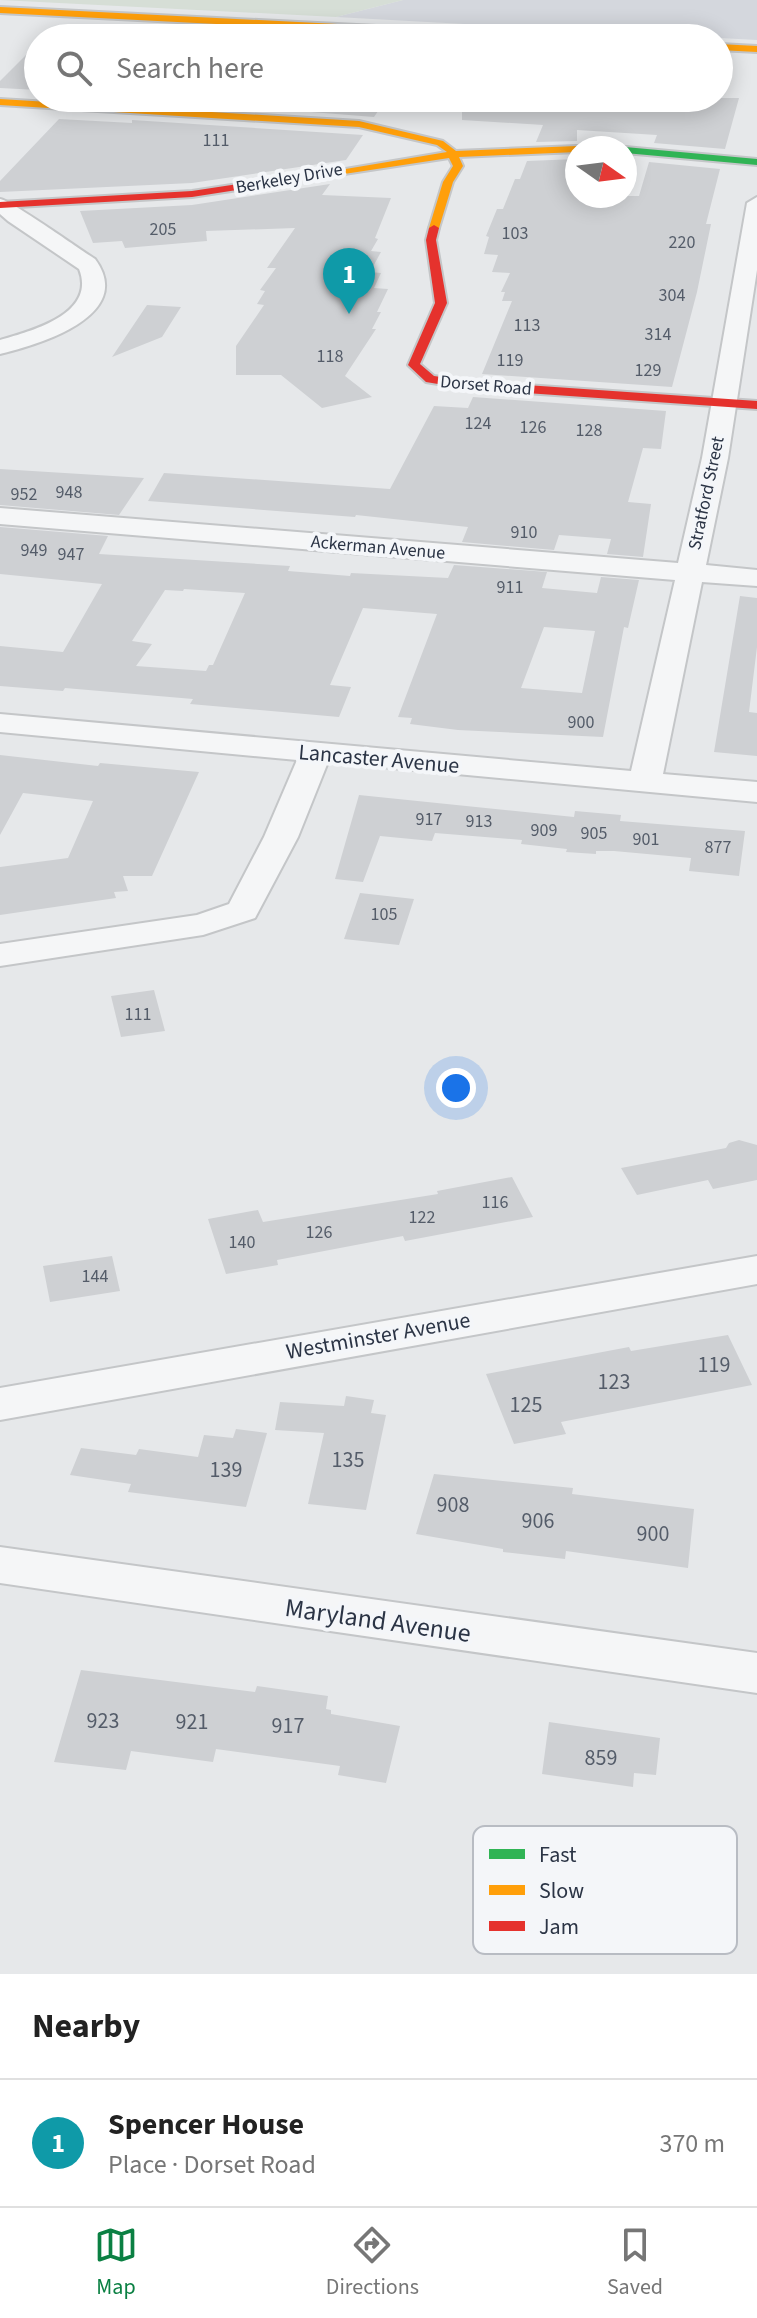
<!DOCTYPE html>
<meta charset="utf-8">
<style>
:root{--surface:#fff;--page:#f2f2f2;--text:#222;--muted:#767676;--line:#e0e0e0;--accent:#0b8043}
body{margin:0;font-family:"Source Sans 3",sans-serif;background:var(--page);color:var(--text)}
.compass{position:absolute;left:565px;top:136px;width:72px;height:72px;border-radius:50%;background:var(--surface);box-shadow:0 4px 20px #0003;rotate:104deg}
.you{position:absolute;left:456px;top:1088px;width:28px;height:28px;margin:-20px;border:6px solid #fff;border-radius:50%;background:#1a73e8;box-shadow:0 0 0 12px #1a73e833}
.badge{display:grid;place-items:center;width:52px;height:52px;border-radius:50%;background:var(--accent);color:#fff;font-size:26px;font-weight:700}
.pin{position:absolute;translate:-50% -66px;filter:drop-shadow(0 2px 4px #0008)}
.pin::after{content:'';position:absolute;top:42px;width:28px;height:24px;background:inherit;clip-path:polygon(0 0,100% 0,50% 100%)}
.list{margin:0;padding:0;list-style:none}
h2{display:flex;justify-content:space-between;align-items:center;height:104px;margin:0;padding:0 32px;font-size:34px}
h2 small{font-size:26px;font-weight:400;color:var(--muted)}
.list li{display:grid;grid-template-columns:52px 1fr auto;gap:24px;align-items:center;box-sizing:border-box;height:128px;padding:0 32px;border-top:2px solid var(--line)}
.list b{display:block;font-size:30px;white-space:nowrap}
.list p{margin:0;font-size:26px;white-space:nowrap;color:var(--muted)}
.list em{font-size:26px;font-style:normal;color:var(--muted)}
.icon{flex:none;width:44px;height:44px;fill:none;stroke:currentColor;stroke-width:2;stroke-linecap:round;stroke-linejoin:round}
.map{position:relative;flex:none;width:757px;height:1974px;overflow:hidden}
.search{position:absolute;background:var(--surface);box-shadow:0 4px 20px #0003;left:24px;right:24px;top:24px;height:88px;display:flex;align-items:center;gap:20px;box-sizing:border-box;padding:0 28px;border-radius:44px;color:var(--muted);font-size:30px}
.sheet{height:232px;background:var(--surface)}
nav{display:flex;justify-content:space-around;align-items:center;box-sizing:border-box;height:112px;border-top:2px solid var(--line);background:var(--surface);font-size:22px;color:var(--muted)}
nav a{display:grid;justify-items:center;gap:4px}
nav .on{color:var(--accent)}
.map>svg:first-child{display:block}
.built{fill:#d4d7dd}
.green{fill:#d6ded6}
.building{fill:#ced0d3;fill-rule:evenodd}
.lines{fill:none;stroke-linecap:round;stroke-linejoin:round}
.street-casing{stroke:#c4c6c8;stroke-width:4}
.fast-casing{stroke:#c4c6c8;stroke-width:4}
.slow-casing{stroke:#c4c6c8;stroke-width:4}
.jam-casing{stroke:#c4c6c8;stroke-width:4}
.street{fill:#f5f6f7;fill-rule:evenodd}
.fast{fill:#30b455;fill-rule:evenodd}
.slow{fill:#ff9f0a;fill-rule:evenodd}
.jam{fill:#e5322d;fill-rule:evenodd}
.labels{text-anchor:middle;stroke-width:8;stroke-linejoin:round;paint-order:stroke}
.number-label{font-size:18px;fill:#545c69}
.far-street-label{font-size:18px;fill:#2b3445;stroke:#f4f6f9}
.street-label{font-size:22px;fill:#2b3445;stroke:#f4f6f9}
.near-number-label{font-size:22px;fill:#545c69}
.near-street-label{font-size:26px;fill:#2b3445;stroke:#f4f6f9}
.key{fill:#f4f6f9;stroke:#b8bcc3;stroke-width:2}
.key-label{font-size:22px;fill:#2b3445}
</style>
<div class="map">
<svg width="757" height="1974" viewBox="0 0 757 1974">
<rect width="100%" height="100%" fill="#e6e8ea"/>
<path class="built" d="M403,0H757V40L336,17Z"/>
<path class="green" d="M0,0H403L336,17Z"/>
<path class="building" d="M38,43V90L0,88V81Z
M133,98H387L374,117Z
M462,98L640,103L642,98H739L725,149L654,143L657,135L577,130V141L536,142L543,125L462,120Z
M59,119L132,123V120L363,135L346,160L192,183L0,192V181Z
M577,159V196H639L649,162L720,169L706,224H711L697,292L672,387L482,374L512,301H502L505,292H501L510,273L492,272L498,255L484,254L489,237L486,236L497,209H503L515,179H520L527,161Z
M330,184L322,195L391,198L375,238L378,239L371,251L381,252L370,272L381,273L374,288L388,289L377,312H381L372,329H376L345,376L372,397L322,408L281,375H236V346L264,305L257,304L265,291L260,290L276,268H267L295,228L206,231L207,241L125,248L122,241L93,243L80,211L192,205Z
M147,305L181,307L162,337L112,357Z
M473,397L666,411L661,449L643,448L628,502L651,504L643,557L607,554L611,539L559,535L554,550L462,542L468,527L356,515L355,517L148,501L164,473L390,489L434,406L468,408Z
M0,469L113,476L144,478L119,515L0,505Z
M0,527L108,536L99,554L290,566L288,571L350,576L351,573L448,578L454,565L547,572L542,588L597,593L601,577L639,580L628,628L624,627L603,737L458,730L410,724L412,718L398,717L437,614L363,608L330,685L351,687L339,717L190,704L193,699L65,688L63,691L0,686V646L63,652L102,584L0,574ZM184,589L245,593L213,665H209L206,671L136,666L152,644L132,641L165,590L183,591ZM544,627L595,631L582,693L521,688Z
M740,596L757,598V647L749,712L757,713V756L714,752Z
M0,755L98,766L100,763L199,772L152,876H123L128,891L114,892L116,898L0,915V867L68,858L93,801L23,793L0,835Z
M359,795L574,817L575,811L621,815L620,821L745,831L739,876L689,871L691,858L614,851H596V854L566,852L567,849L521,844L522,840L435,833L432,841L380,836L363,882L335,879Z
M360,893L414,899L399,945L344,939Z
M154,990L165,1031L121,1037L111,996Z
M739,1140L757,1145V1180L713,1189L708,1180L637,1195L621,1168L726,1148L729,1143Z
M512,1177L533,1217L405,1241L403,1236L277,1260L278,1265L226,1274L208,1219L258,1210L263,1222L438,1194L437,1191Z
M112,1256L120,1291L50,1302L43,1266Z
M728,1335L752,1385L561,1422L566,1434L514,1444L486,1374L629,1347L631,1351Z
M346,1396L374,1400L371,1413L386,1415L366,1510L308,1504L324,1433L275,1430L280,1402L344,1406Z
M236,1429L267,1433L246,1507L128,1492L131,1484L70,1475L81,1448L136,1455L139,1449L198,1457L204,1435L233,1438Z
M434,1474L573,1488L572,1494L694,1509L688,1568L566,1551L565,1559L503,1552V1549L416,1534Z
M81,1670L255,1692L257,1686L328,1696L326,1709L331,1710V1714L400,1726L386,1783L338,1775L340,1766L216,1749L213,1762L131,1751L126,1770L54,1762Z
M549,1722L660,1738L656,1775L634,1773L633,1787L542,1774Z"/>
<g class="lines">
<g class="street-casing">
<path id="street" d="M757,197V270L728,458L706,565L757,570V586L702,582L663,774L757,782V802L328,762L298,837L255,918L203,935L0,966V944L197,915L229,904L264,837L297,760L0,732V714L631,771L675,580L0,524V508L678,563L702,458L747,203Z
M0,199C11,200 79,249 95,259C137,316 37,345 0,354V340C31,331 97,314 79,269L8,221L0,214Z
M757,1256V1284L0,1420V1388Z
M0,1547L757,1653V1693L0,1583Z"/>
</g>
<g class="fast-casing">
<path id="fast" d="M435,29L543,35L547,38L432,34Z
M625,147L757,159V165L625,153V148H621Z"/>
</g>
<g class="slow-casing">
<path id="slow" d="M0,7L435,29L439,32L435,35L0,13Z
M719,44L757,46V52L719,50Z
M0,99L359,121L443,141L456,151L577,146L581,148H577V152L459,157L463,166L453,182L439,228L434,231L429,228L443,182L453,166L449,158L285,183L280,180L447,152L437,145L359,127L0,105Z"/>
</g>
<g class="jam-casing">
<path id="jam" d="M285,177L289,178V182L192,197L0,208V202L192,191Z
M434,225L439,228L436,240L447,303L420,364L434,376L468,381L757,401V409L468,389L426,382L408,365L435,303L426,240L429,228Z"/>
</g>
<use href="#street" class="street"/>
<use href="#fast" class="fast"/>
<use href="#slow" class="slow"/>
<use href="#jam" class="jam"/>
</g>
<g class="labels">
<g class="number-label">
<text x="216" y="146">111</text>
<text x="163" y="235">205</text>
<text x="515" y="239">103</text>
<text x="682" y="248">220</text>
<text x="672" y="301">304</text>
<text x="527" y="331">113</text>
<text x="658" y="340">314</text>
<text x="330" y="362">118</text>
<text x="510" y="366">119</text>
<text x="648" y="376">129</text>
<text x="478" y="429">124</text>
<text x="533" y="433">126</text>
<text x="589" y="436">128</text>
<text x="69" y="498">948</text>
<text x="24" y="500">952</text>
<text x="524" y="538">910</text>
<text x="34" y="556">949</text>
<text x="71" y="560">947</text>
<text x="510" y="593">911</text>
<text x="581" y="728">900</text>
<text x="429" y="825">917</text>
<text x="479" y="827">913</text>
<text x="544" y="836">909</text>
<text x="594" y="839">905</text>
<text x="646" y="845">901</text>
<text x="718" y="853">877</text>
<text x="384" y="920">105</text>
<text x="138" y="1020">111</text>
<text x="495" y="1208">116</text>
<text x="422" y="1223">122</text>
<text x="319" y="1238">126</text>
<text x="242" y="1248">140</text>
<text x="95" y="1282">144</text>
</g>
<g class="far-street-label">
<text transform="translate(289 178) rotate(-10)" y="6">Berkeley Drive</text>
<text transform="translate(486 385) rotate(5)" y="6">Dorset Road</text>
<text transform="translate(706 493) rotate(-78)" y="6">Stratford Street</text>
<text transform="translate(378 547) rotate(5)" y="6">Ackerman Avenue</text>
</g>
<g class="street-label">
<text transform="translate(379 758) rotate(5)" y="8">Lancaster Avenue</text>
<text transform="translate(378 1335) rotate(-10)" y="8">Westminster Avenue</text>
</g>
<g class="near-number-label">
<text x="714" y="1372">119</text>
<text x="614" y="1389">123</text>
<text x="526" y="1412">125</text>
<text x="348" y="1467">135</text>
<text x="226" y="1477">139</text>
<text x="453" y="1512">908</text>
<text x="538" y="1528">906</text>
<text x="653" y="1541">900</text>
<text x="103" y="1728">923</text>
<text x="192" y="1729">921</text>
<text x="288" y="1733">917</text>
<text x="601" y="1765">859</text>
</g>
<g class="near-street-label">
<text transform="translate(378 1620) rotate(8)" y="9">Maryland Avenue</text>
</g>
</g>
<rect x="473" y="1826" width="264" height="128" rx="12" class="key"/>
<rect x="489" y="1849" width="36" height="10" fill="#30b455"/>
<rect x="489" y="1885" width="36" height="10" fill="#ff9f0a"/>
<rect x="489" y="1921" width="36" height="10" fill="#e5322d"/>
<g class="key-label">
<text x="539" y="1862">Fast</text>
<text x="539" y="1898">Slow</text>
<text x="539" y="1934">Jam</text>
</g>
</svg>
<svg class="compass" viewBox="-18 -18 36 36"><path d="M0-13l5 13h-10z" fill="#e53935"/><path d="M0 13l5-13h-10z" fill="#767676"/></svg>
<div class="you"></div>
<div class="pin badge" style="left:349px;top:314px;background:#0f9aa8">1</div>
<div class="search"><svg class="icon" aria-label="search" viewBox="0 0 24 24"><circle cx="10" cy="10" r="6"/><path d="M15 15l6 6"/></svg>Search here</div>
</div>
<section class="sheet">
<h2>Nearby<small></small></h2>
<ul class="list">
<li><span class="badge" style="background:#0f9aa8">1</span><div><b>Spencer House</b><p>Place · Dorset Road</p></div><em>370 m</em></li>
</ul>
</section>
<nav>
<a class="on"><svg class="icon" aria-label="map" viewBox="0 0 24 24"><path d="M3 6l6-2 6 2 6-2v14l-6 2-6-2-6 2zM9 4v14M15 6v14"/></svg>Map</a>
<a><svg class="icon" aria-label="directions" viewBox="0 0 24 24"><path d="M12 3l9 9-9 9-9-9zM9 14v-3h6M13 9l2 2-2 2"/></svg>Directions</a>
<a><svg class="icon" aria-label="saved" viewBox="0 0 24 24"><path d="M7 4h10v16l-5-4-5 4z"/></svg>Saved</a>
</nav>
